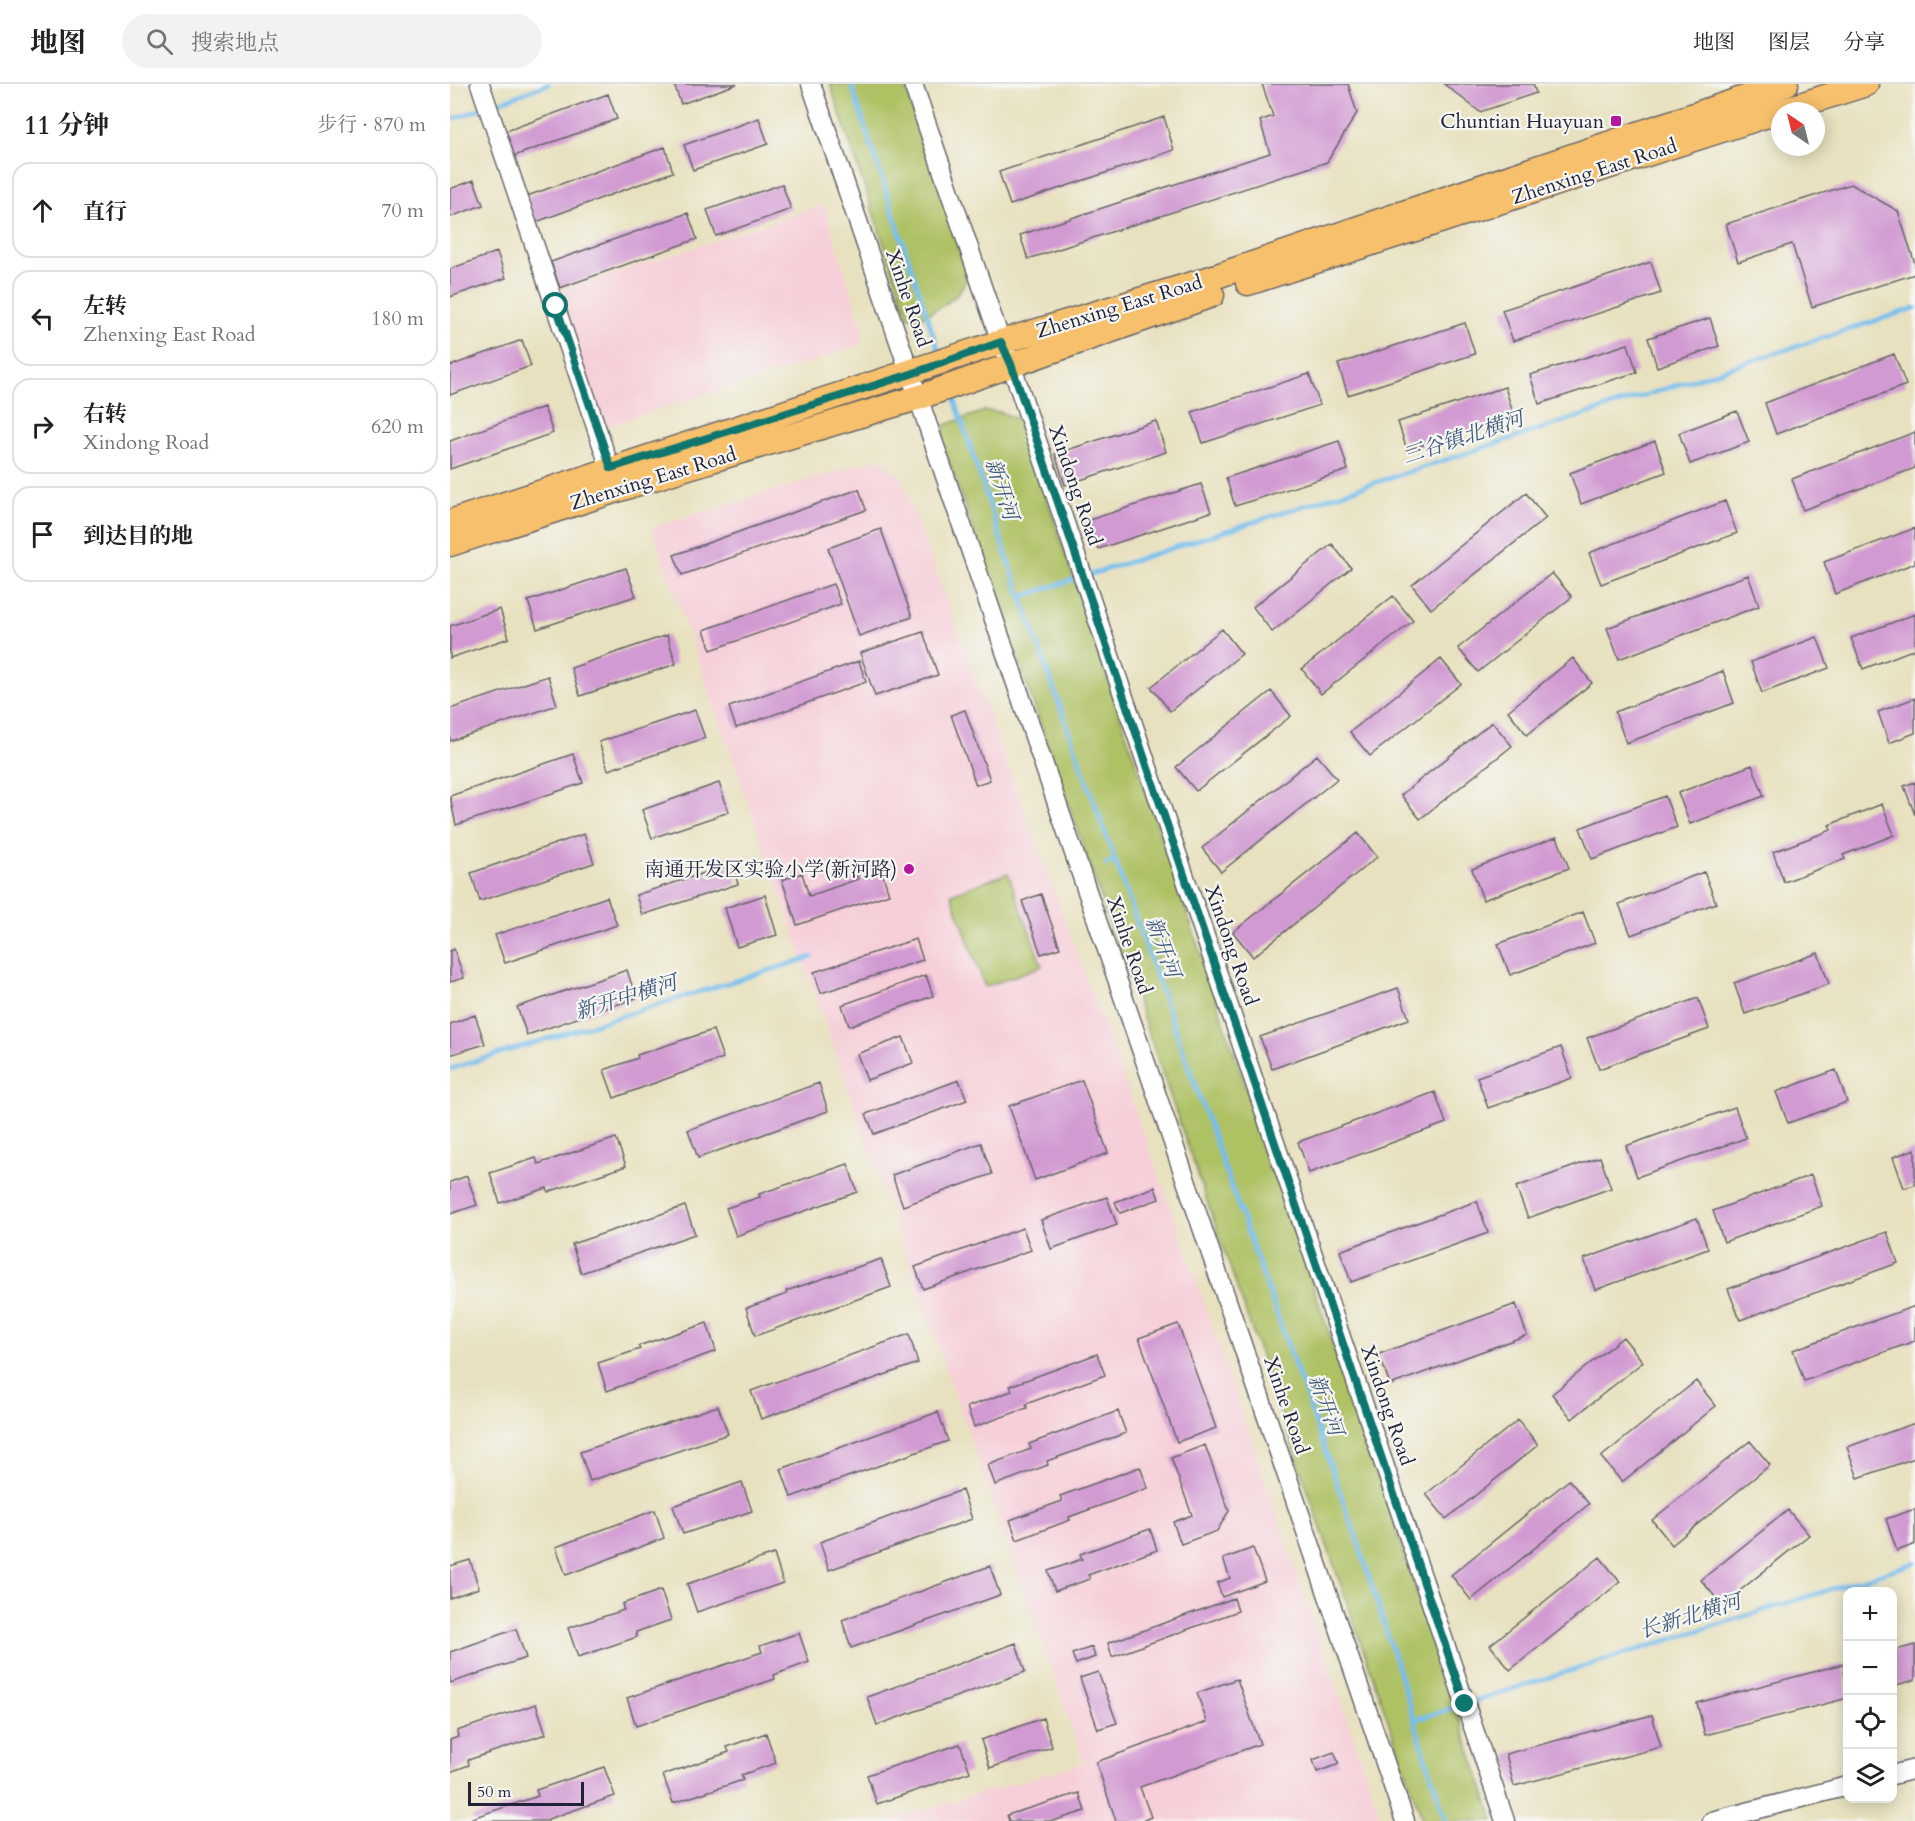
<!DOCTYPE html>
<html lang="zh">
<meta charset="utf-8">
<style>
:root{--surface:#fff;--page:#f2f2f2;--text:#202124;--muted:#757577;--line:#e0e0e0}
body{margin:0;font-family:Cardo,"Noto Serif SC",serif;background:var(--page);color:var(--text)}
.controls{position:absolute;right:18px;bottom:18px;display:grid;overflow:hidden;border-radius:12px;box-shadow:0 3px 15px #0003}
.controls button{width:54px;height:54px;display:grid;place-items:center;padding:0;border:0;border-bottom:2px solid var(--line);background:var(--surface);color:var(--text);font:30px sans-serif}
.compass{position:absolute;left:1321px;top:18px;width:54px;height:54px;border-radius:50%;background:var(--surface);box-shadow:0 3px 15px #0003;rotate:325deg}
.scale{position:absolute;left:18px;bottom:15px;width:116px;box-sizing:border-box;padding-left:6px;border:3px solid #22223b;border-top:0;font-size:16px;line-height:21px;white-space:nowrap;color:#22223b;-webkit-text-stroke:4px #f6f6f2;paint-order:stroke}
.stop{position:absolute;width:18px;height:18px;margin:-14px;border:4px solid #0f766e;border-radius:50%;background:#fff}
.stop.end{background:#0f766e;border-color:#fff;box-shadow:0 2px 6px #0008}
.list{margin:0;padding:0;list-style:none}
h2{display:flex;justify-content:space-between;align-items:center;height:78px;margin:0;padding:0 24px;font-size:26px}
h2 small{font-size:20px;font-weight:400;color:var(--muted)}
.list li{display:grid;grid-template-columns:39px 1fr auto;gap:18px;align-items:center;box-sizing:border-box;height:96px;margin:0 12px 12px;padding:0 12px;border:2px solid var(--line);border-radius:18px}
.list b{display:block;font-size:22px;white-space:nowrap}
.list p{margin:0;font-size:20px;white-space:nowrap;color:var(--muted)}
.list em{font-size:20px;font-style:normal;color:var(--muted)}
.icon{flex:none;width:33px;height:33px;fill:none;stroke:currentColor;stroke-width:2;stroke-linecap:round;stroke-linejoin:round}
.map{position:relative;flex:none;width:1465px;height:1737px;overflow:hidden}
header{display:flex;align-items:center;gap:36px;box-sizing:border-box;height:84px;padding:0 30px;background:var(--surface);border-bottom:2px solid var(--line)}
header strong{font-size:28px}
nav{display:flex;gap:33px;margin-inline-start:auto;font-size:21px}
.search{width:420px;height:54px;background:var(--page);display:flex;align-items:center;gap:15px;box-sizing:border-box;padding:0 21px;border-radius:33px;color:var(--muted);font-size:22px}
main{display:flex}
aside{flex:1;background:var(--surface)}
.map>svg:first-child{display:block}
.built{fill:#f6cfd8}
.green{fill:#aec164;stroke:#687250;stroke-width:1.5}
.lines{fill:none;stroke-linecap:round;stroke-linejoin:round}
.stream{stroke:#75beed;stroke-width:4.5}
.building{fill:#d19ad2}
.minor-casing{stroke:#676569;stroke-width:21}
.major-casing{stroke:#676569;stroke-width:27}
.minor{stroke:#fff;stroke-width:18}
.major{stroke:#f7c06c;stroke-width:24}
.route{stroke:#0f766e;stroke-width:8}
.poi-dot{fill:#b5179e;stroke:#f6f6f2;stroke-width:2}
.labels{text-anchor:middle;stroke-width:4.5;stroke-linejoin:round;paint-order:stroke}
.poi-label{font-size:20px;fill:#22223b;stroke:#f6f6f2;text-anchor:end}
.street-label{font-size:20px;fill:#22223b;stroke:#f6f6f2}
.water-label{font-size:21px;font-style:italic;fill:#3f5979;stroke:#f6f6f2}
</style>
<header>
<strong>地图</strong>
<div class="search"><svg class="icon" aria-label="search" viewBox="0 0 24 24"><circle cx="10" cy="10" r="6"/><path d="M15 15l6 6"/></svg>搜索地点</div>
<nav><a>地图</a><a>图层</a><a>分享</a></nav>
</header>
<main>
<aside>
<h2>11 分钟<small>步行 · 870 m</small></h2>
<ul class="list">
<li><svg class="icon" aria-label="ahead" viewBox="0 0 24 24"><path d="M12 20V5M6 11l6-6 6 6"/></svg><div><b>直行</b></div><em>70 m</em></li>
<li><svg class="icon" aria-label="left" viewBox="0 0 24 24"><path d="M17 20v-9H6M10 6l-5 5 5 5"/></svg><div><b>左转</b><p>Zhenxing East Road</p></div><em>180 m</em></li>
<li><svg class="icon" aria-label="right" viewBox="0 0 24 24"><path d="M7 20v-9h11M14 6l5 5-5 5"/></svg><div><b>右转</b><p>Xindong Road</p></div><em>620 m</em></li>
<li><svg class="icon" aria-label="arrive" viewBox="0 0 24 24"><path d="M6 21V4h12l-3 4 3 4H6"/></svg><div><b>到达目的地</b></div></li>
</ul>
</aside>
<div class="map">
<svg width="1465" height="1737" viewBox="0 0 1465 1737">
<rect width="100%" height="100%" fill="#f6f6f2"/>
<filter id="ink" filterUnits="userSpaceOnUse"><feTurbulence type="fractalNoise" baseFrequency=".0167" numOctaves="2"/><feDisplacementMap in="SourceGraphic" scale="12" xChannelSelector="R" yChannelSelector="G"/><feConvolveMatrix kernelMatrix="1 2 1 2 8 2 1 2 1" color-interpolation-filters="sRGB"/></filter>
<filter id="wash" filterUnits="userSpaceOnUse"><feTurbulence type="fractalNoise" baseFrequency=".008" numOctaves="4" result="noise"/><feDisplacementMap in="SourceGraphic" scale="24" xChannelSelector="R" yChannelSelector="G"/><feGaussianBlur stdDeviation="1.35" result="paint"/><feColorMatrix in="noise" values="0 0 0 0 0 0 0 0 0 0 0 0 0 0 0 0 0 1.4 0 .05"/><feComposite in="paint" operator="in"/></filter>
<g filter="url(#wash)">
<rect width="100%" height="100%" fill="#e8e1bf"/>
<path class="built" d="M374,121L414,250L407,263L144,346L98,211Z
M427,375L450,391L722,1126L932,1737H436L634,1679L202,444Z"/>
<path class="green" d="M380,0H454L519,187C512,215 491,224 466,235L458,232Z
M534,327L550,328L570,336L1044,1737H973L492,357L495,341Z
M558,789L592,882L535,903L501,810Z"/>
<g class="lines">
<path class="stream" d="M401,0L490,271
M42,21L98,0
M0,36L34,24
M503,310L554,465L909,1461L996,1737
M636,492L1465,224
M571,513L628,494
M656,780L665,777
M0,985L362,873
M1024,1617L1465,1479
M964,1636L1006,1623"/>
</g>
<g id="blocks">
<path class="building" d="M224,0H287L231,20Z
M812,0H898L907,29L877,78L578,175L570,151L820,69L810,37L823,32Z
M994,0H1083L1086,9L1030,28Z
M158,10L167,35L64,72L56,47Z
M714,33L724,66L560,121L549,88Z
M309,34L318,60L243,86L234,61Z
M215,63L223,88L86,138L77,112Z
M24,96L33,121L0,133V105Z
M332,100L341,125L266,152L257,126Z
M1401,100L1448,127L1465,180V190L1362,223L1342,160L1288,178L1276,140Z
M238,129L247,155L110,204L101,178Z
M47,168L56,194L0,213V185Z
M1201,178L1211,209L1063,257L1052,226Z
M1260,234L1269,262L1207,283L1198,254Z
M1015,239L1025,270L898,311L888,280Z
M72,256L81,282L0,311V282Z
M1178,260L1187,288L1089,320L1080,291Z
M1444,270L1456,301L1326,350L1315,319Z
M859,290L870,321L753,359L742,328Z
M1055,303L1064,332L957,366L948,338Z
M94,323L103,349L0,385V357Z
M1287,327L1299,358L1240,380L1229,349Z
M706,337L716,368L615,401L605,370Z
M1465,348V384L1353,426L1342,395Z
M889,357L898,386L785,422L776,394Z
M1205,357L1216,388L1131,420L1120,389Z
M751,400L761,428L648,465L639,436Z
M409,405L416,426L232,491L224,471Z
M1076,409L1096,434L981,525L962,501Z
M1275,417L1287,449L1151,500L1139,469Z
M1465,444V479L1385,510L1374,478Z
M431,445L462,533L409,552L378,464Z
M882,460L901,484L822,548L803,523Z
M176,484L186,512L87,545L78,517Z
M1102,489L1122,513L1028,588L1008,564Z
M1298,491L1309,522L1169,575L1157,544Z
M383,500L391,520L261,566L254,546Z
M943,512L963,537L871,610L852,585Z
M50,525L59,554L0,574V542Z
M1465,530V565L1413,585L1401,554Z
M772,545L792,570L720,627L701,603Z
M473,548L488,591L425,612L410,569Z
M217,551L226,580L130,612L121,584Z
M1367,553L1379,584L1312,609L1301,578Z
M1123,574L1142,599L1077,651L1058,627Z
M991,575L1011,600L920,672L900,648Z
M409,577L416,598L286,644L279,623Z
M1273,587L1284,619L1176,659L1165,628Z
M98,592L107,621L0,657V625Z
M821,607L841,632L746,707L726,683Z
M1465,614V649L1439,659L1428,628Z
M245,626L255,654L158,686L149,658Z
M515,626L540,696L526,701L501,631Z
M1042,638L1062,662L970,735L951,711Z
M123,670L133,699L6,741L0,712Z
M867,671L887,695L771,788L752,764Z
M1302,681L1314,712L1240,740L1228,709Z
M1465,698V731L1454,702Z
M269,699L279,728L202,754L192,726Z
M1215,712L1227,743L1142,775L1130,744Z
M1432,720L1444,751L1393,771L1395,775L1334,798L1323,768L1381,746L1379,741Z
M908,749L927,773L803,873L783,848Z
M134,750L144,779L30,817L21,789Z
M1107,753L1119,784L1033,816L1022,785Z
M429,779L439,810L347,841L332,796L352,789L359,812L408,795L405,787Z
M282,780L288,800L192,831L186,811Z
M1254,788L1266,819L1181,851L1169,820Z
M591,810L610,864L591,870L572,817Z
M315,811L327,851L287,863L275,824Z
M157,813L167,841L55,879L45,851Z
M1133,828L1145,859L1060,891L1048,860Z
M466,855L473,876L371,909L364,888Z
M4,865L14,894L0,898V867Z
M1368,869L1379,900L1295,930L1284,899Z
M177,886L186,914L77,951L67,923Z
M476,891L483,912L399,942L392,921Z
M948,904L959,935L822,985L810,953Z
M1248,914L1259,945L1149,985L1137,954Z
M25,931L35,960L0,971V940Z
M263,946L273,974L164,1014L154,986L188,974L187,971Z
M453,953L463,979L417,996L407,970Z
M1111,963L1122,994L1038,1024L1027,993Z
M1386,986L1397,1018L1338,1039L1326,1008Z
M509,996L517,1016L424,1050L416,1030Z
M632,996L658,1069L585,1096L559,1022Z
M369,999L378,1027L248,1074L238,1046Z
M985,1008L996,1039L859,1089L848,1058Z
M1285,1023L1296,1054L1187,1093L1176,1062Z
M166,1054L176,1082L98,1108L97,1104L50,1119L40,1089L86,1074L88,1080Z
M531,1059L542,1090L453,1122L442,1091Z
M1465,1065V1101L1454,1104L1443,1073Z
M1150,1073L1161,1104L1078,1134L1066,1103Z
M398,1080L407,1108L286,1152L276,1124L310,1113L309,1110Z
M1361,1091L1372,1122L1274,1158L1263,1127Z
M17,1092L27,1121L0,1130V1098Z
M705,1103L709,1115L670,1129L665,1118Z
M657,1113L667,1141L601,1165L591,1136Z
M1027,1117L1038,1149L901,1198L890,1167Z
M235,1122L245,1150L131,1189L122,1160Z
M1247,1134L1258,1165L1145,1206L1134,1175Z
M573,1144L581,1166L473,1205L465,1183Z
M1437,1148L1448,1179L1290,1236L1278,1205Z
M431,1175L441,1203L305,1252L296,1224L337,1210L336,1207Z
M1066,1220L1077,1251L940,1301L929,1270Z
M1465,1222V1257L1354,1297L1343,1266Z
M257,1239L266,1267L157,1307L148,1279L190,1265L188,1262Z
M728,1240L766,1344L727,1358L689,1254Z
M459,1250L468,1279L311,1335L301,1307Z
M1173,1253L1193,1278L1122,1335L1102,1310Z
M647,1270L655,1291L576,1320L577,1324L524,1343L517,1323L562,1307L560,1302Z
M1246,1297L1266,1322L1172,1398L1151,1373Z
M268,1322L278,1350L140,1397L130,1368Z
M668,1327L676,1349L597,1377L598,1381L545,1401L538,1381L581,1365L579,1360Z
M488,1328L498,1357L341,1413L331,1385Z
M1068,1336L1088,1361L996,1435L976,1410Z
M1465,1339V1374L1408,1394L1397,1363Z
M1300,1357L1320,1381L1222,1461L1202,1436Z
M755,1361L779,1427L767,1447L731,1460L723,1438L742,1431L721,1374Z
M690,1383L698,1404L619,1433L620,1436L567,1456L560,1436L612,1417L610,1412Z
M1119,1396L1139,1420L1021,1516L1001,1491Z
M292,1398L302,1427L233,1450L223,1422Z
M512,1406L522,1435L379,1486L370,1458Z
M1465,1425V1460L1447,1467L1436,1435Z
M205,1426L214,1454L116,1491L106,1463Z
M1338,1426L1359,1451L1272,1521L1251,1496Z
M700,1445L707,1466L638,1491L640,1495L605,1507L598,1487L632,1475L630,1470Z
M803,1464L815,1497L772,1513L767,1499L780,1494L773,1475Z
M324,1470L333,1499L247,1528L237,1500Z
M1150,1473L1170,1498L1060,1586L1040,1561Z
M20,1476L29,1504L0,1514V1482Z
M540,1482L550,1511L401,1564L392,1536Z
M211,1506L221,1536L186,1548L187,1553L128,1573L118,1544L174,1526L172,1520Z
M784,1514L788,1527L662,1573L658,1559Z
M66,1545L76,1574L0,1599V1568Z
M349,1549L359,1578L324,1591L325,1595L186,1642L177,1614L312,1568L310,1562Z
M566,1559L575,1588L427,1641L417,1613Z
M1465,1561V1596L1446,1601L1442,1567Z
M642,1563L645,1573L626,1580L622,1570Z
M1393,1580L1398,1614L1255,1651L1247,1619Z
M648,1588L667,1639L648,1645L630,1594Z
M787,1595L810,1660L690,1703L701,1733L692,1737H666L646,1678L757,1638L747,1609Z
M86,1620L96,1650L18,1676L19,1681L0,1688V1656L8,1653L7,1647Z
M1202,1631L1211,1663L1064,1702L1056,1670Z
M593,1634L602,1663L540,1684L531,1656Z
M316,1649L326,1679L291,1691L293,1696L223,1719L213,1691L279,1668L277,1663Z
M510,1660L520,1688L427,1720L417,1691Z
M884,1668L889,1680L867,1688L863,1676Z
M154,1683L165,1712L98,1735V1737H23L22,1734L88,1712L86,1706Z
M629,1709L635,1727L603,1737H559L557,1731Z"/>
</g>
</g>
<g filter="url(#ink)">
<use href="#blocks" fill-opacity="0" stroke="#676569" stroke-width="1.5"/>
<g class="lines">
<g class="minor-casing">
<path id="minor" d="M30,0L164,396
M361,0L955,1737
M463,0L551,258L561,280L1055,1737
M1442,1691L1465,1685
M1262,1737L1398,1702"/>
</g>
<g class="major-casing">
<path id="major" d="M1331,27L1416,0
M798,199L1330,27
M0,438L551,258L746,199L1336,0
M0,460L232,385L470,313L762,211"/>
</g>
<use href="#minor" class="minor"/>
<use href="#major" class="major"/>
</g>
</g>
<g class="lines" filter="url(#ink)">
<path class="route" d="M106,222L161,384L461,290L551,258L561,280L1015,1620"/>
</g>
<g class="poi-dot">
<rect x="1160" y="31" width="12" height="12" rx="3"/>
<circle cx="459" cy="785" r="6"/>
</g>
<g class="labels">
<g class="poi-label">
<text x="1154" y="44">Chuntian Huayuan</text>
<text x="447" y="792">南通开发区实验小学(新河路)</text>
</g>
<g class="street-label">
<text transform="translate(1144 87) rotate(-18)" y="7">Zhenxing East Road</text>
<text transform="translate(459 214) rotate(71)" y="7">Xinhe Road</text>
<text transform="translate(669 222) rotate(-17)" y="7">Zhenxing East Road</text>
<text transform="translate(203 394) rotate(-17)" y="7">Zhenxing East Road</text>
<text transform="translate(626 401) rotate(71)" y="7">Xindong Road</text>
<text transform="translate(680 861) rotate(71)" y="7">Xinhe Road</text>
<text transform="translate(782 861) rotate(71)" y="7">Xindong Road</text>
<text transform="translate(837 1321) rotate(71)" y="7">Xinhe Road</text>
<text transform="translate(938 1321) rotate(71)" y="7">Xindong Road</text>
</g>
<g class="water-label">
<text transform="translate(1013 353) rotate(-18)" y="7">三谷镇北横河</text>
<text transform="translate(552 405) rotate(72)" y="7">新开河</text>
<text transform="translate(713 863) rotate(70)" y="7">新开河</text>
<text transform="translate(176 913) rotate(-17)" y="7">新开中横河</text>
<text transform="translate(876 1321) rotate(70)" y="7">新开河</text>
<text transform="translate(1240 1532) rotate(-17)" y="7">长新北横河</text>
</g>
</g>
</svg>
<div class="controls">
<button>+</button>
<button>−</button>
<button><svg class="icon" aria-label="locate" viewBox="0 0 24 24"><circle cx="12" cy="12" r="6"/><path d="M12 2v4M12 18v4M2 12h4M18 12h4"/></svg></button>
<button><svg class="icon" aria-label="layers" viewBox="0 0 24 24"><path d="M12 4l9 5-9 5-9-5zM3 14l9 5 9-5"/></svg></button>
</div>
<svg class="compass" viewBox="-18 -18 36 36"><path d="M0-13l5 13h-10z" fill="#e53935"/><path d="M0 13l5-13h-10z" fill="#757577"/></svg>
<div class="scale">50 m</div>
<div class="stop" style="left:106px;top:222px"></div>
<div class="stop end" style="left:1015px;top:1620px"></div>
</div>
</main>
